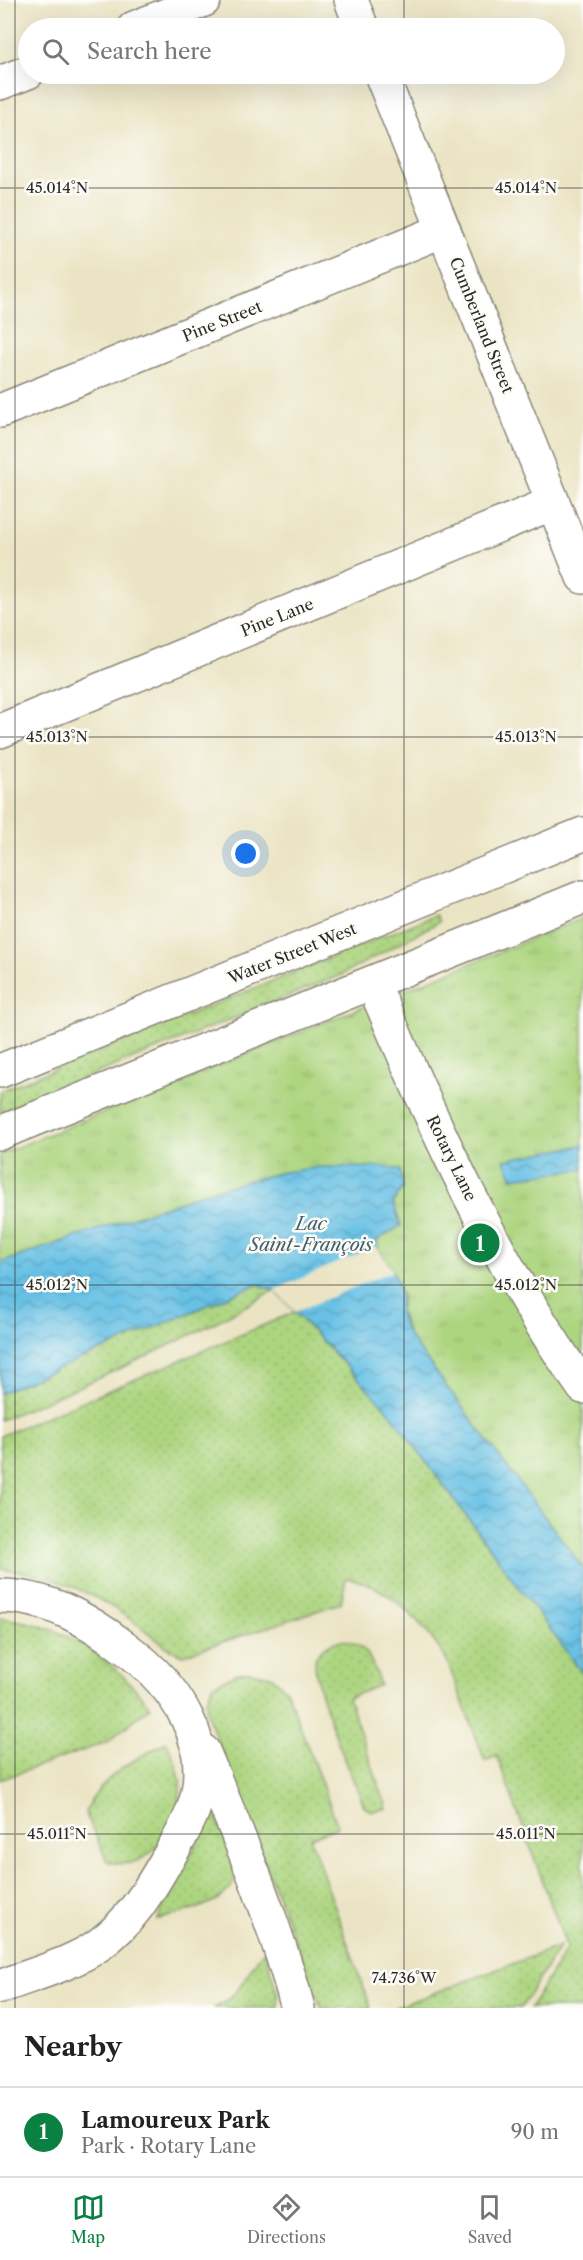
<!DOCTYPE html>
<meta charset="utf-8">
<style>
:root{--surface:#fff;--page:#f6f6f6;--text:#222;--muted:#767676;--line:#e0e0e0;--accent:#0b8043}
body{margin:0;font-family:"Libre Caslon Text",serif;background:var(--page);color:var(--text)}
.you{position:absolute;left:246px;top:854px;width:21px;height:21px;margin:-15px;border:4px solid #fff;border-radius:50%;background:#1a73e8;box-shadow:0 0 0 9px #1a73e833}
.badge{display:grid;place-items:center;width:39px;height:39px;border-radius:50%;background:var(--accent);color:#fff;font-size:20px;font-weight:700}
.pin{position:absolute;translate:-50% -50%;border:3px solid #fff;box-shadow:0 2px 6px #0006}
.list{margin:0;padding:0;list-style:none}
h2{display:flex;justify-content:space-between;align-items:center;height:78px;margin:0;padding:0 24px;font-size:26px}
h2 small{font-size:20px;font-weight:400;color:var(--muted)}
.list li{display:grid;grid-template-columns:39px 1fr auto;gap:18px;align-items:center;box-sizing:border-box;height:90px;padding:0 24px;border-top:2px solid var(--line)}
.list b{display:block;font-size:22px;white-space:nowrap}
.list p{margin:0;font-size:20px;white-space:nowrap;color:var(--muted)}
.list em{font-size:20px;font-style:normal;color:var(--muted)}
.icon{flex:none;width:33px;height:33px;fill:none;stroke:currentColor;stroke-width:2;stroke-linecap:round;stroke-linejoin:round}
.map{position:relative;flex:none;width:583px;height:2008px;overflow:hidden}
.search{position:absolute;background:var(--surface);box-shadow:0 6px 24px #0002;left:18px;right:18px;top:18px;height:66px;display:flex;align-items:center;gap:15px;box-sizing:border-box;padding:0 21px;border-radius:33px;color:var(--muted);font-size:22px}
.sheet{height:168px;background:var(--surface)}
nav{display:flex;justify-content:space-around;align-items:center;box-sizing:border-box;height:84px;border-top:2px solid var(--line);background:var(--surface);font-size:16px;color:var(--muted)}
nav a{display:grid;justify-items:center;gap:3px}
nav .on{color:var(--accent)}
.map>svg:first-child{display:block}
.grass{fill:url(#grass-dots);stroke:#6c8056;stroke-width:1.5}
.park{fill:url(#park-tufts);stroke:#6c8056;stroke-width:1.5}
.water{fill:url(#water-waves);stroke:#497688;stroke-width:1.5}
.pier{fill:#ebe4c4}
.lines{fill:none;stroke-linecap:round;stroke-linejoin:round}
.minor-casing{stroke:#8b8878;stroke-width:36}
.tertiary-casing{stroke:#8b8878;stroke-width:36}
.primary-casing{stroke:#8b8878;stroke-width:36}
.minor{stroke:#fff;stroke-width:33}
.tertiary{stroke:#fff;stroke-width:33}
.primary{stroke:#fff;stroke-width:33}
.ticks{fill:none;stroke:#2b2b2b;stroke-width:1.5;stroke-opacity:0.45}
.labels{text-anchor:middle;stroke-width:5;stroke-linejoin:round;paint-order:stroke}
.street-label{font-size:16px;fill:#2b2b2b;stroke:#fdfcf7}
.water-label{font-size:18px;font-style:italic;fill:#40606c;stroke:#fdfcf7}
.ticks-label{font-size:15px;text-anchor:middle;fill:#2b2b2b;stroke:#fdfcf7;stroke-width:5;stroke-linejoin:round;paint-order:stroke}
</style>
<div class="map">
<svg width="583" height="2008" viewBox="0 0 583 2008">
<defs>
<pattern id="grass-dots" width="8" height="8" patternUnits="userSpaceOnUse" patternTransform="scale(1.5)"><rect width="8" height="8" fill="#add580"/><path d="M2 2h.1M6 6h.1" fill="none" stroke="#95b76f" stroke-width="1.8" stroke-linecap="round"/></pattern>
<pattern id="park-tufts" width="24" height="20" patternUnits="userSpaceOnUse" patternTransform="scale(1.5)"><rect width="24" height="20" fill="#add580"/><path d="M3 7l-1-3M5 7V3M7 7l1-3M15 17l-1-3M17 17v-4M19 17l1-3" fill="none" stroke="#95b76f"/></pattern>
<pattern id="water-waves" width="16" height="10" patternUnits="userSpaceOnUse" patternTransform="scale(1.5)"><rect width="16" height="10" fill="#67c1e5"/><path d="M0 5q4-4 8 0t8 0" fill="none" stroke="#559dba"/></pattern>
</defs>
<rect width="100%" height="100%" fill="#fdfcf7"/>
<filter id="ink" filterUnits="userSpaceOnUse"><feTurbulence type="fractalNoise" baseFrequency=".0167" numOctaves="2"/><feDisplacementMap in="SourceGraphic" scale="12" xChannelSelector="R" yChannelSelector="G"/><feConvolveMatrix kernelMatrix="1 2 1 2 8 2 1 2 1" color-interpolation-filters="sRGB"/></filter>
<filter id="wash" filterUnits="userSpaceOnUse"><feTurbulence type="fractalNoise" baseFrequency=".008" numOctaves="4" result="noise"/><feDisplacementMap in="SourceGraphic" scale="24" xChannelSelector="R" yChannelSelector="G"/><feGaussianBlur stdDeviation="1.35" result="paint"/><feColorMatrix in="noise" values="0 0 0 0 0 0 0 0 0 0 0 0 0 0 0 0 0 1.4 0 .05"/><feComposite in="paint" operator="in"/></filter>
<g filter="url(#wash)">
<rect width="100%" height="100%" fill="#ebe4c4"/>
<path class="grass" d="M436,915L439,922L341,975L0,1112V1091Z
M257,1284L274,1290C186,1341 94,1382 0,1420V1393Z
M295,1312L388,1410L583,1674V2008H530L567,1948L497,1756L485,1761L447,1661C427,1627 388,1583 346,1578L341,1603L183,1655C165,1649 149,1632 133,1621C94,1593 48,1572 0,1569V1436Z
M0,1618C64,1624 112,1657 150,1707L107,1742L0,1780Z
M341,1640C369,1643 372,1662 380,1685L348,1698L387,1808C378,1811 370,1813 364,1806C354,1780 308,1678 316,1657C320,1647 332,1643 341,1640Z
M250,1672L271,1676L287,1691L338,1827L310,1838L371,2008H321L207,1714L206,1702L213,1685L238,1673Z
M167,1742C172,1755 179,1768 180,1782C183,1821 150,1877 107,1861L85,1812C102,1775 133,1760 167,1742Z
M213,1811C220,1828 233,1849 235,1868C240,1905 182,1911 157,1920Z
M560,1946L521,2008H394L544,1952Z
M265,1950L278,1996V2008H214C245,1993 245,1970 265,1950Z"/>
<path class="park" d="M583,918V1568L408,1335L400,1312L402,1297L393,1271L376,1246L377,1240L400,1226L393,1202L403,1188L278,1173L210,1191L0,1263V1154Z"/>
<path class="water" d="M583,1145V1169L513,1178L504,1160Z
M320,1167H385L400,1170L403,1188L393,1202L401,1226L377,1240C376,1252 389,1263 394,1274C402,1289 399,1296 400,1311C400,1319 405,1327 408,1335L583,1568V1674L388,1410L274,1290L257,1284L0,1393V1263L210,1191L278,1173Z"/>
<path class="pier" d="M376,1246L393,1271L295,1312L274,1290Z"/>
</g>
<g filter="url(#ink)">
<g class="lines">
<g class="minor-casing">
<path id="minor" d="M134,28L204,0
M0,83L28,72
M0,411L444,230
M0,731L553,503
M373,983C432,1123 495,1262 583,1387"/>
</g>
<g class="tertiary-casing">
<path id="tertiary" d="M351,0L362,28
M381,74L583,577"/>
</g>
<g class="primary-casing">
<path id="primary" d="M0,1071L583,834
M0,1133L583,897
M0,1596C47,1596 87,1619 124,1647C176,1685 217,1744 193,1810C186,1829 175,1846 165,1863C147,1894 130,1922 100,1944C71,1965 33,1974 0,1987
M203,1751C239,1836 274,1919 298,2008"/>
</g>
<use href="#minor" class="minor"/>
<use href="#tertiary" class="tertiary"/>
<use href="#primary" class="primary"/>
</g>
</g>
<path class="ticks" d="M15,0V2008M404,0V28M404,74V2008M0,188H583M0,737H583M0,1285H583M0,1834H583"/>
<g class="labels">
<g class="street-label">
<text transform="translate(222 321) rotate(-22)" y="6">Pine Street</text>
<text transform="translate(482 325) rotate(68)" y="6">Cumberland Street</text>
<text transform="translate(277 617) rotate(-22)" y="6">Pine Lane</text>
<text transform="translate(292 953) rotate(-22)" y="6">Water Street West</text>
<text transform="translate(452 1158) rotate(64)" y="6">Rotary Lane</text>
</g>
<g class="water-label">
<text x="311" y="1230">Lac<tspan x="311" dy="21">Saint-François</tspan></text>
</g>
</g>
<g class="ticks-label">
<text x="57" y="193">45.014°N</text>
<text x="526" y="193">45.014°N</text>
<text x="57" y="742">45.013°N</text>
<text x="526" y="742">45.013°N</text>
<text x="57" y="1290">45.012°N</text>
<text x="526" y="1290">45.012°N</text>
<text x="57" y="1839">45.011°N</text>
<text x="526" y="1839">45.011°N</text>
<text x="404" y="1983">74.736°W</text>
</g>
</svg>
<div class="you"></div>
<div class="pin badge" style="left:480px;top:1243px">1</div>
<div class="search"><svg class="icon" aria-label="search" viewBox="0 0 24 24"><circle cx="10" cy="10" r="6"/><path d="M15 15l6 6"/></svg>Search here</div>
</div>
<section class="sheet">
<h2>Nearby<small></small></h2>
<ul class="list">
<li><span class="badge">1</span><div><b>Lamoureux Park</b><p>Park · Rotary Lane</p></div><em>90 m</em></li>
</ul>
</section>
<nav>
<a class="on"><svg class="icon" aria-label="map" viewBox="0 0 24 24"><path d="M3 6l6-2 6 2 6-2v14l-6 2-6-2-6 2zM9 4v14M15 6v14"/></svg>Map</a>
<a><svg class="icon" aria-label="directions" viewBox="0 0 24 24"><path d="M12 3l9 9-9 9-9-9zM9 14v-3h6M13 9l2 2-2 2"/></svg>Directions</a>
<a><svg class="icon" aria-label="saved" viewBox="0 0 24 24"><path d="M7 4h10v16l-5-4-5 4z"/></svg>Saved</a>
</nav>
